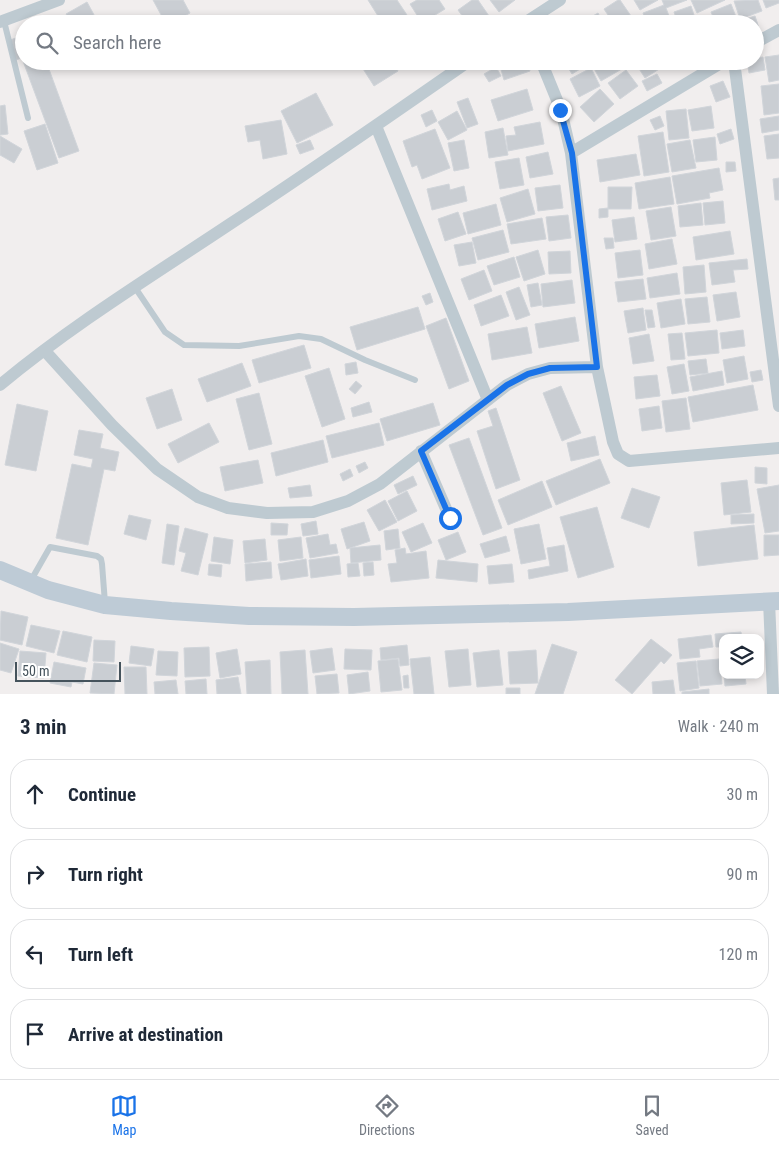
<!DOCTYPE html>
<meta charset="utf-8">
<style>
:root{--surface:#fff;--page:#f2f2f3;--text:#1f2937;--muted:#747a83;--line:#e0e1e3;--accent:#1a73e8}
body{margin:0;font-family:"Roboto Condensed",sans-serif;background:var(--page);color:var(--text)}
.controls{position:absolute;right:15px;bottom:15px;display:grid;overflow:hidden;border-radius:10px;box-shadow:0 2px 8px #0003}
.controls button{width:45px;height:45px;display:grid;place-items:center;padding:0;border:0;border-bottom:1px solid var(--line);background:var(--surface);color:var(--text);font:25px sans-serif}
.scale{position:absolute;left:15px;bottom:12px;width:106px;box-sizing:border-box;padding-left:5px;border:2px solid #45535c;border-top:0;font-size:14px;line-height:18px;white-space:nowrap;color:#45535c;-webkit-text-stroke:4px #fff;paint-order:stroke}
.stop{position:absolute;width:15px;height:15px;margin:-11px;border:4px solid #1a73e8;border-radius:50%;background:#fff}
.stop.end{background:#1a73e8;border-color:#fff;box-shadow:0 1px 5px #0008}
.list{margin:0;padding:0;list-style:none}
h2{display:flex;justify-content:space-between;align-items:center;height:65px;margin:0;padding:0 20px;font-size:21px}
h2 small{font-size:16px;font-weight:400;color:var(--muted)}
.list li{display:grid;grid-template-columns:32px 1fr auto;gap:15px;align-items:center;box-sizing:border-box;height:70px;margin:0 10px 10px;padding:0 10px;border:1px solid var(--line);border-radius:20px}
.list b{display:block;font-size:19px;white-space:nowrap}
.list em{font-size:16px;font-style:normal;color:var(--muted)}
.icon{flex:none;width:28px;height:28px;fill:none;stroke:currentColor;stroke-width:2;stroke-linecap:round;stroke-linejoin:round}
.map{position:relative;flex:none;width:779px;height:694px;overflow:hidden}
.search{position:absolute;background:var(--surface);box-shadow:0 2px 8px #0003;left:15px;right:15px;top:15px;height:55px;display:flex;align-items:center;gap:12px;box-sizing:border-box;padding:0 18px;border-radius:28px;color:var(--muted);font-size:19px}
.sheet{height:385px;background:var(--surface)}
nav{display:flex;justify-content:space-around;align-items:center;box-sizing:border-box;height:70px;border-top:1px solid var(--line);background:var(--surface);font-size:14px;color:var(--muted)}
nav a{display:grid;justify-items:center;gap:2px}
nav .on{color:var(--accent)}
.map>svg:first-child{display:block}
.building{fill:#caced3;stroke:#d1d5da}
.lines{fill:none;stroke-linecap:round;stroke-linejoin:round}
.lane{stroke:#becad1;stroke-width:6}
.street{stroke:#becad1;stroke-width:12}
.secondary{stroke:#becbd6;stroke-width:18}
.route{stroke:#1a73e8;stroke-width:6}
</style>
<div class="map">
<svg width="779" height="694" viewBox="0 0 779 694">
<rect width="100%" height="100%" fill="#f1eeee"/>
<path class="building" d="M153,0H183L190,13L170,24H166Z
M368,0H397L413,24H383Z
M417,0H439L445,9L422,23L410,4Z
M472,0H478L489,16L477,24H468L458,10Z
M490,0H515L499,12Z
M618,0H620L631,16L619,24H614L604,9Z
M634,0H658L640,10Z
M662,0H687L666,8L669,16L647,24L643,13L664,5Z
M691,0H725L697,13Z
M758,0L762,11L740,19L734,1Z
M763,0H779V3L766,8Z
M87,2L99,24H72L66,14Z
M731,4L738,22L716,24L711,12Z
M691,6L695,18L678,24L674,12Z
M598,13L604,24H579Z
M755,16L759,28L755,29V24H743L742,20Z
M24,35V57L16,60L10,40Z
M779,55V80L769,82L765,57Z
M763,57L765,70L749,73L747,61H755V58Z
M23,61H46L79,151L59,158Z
M358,61H392L398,71L374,86Z
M516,61H527L530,71L504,80L500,66Z
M564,61H593L572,74Z
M599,61H624L627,66L601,81L592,65Z
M634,61H661L664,66L645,78Z
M496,67L501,76L489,82L484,74Z
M591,68L600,86L579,97L570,79Z
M626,70L638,86L620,99L608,83Z
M657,74L662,83L647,91L642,81Z
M723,81L730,97L716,102L710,86Z
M779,84V113L764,115L761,86Z
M527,89L533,110L498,121L491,100Z
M600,89L614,104L594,122L580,107Z
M316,93L333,125L297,143L281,111Z
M468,98L478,124L467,128L457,102Z
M5,105L8,134L0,135V106Z
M711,106L714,128L692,131L688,110Z
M686,109L689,138L669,140L666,111Z
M432,110L437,121L426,127L421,115Z
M457,111L467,130L448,140L438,122Z
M660,116L664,126L655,130L650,120Z
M779,116V130L762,133L760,119Z
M281,120L287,154L263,159L260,140L248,142L245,126Z
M540,122L544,144L508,151L506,136L516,135L514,127Z
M45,124L58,163L37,170L24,131Z
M503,128L508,155L489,158L485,132Z
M435,129L450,168L422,179L417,165L412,167L403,141Z
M731,129L734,139L720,144L717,134Z
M663,132L669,172L644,176L638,136Z
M779,134V158L767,159L764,136Z
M0,136L22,149L14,163L0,155Z
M715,137L717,160L696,162L693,140Z
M310,140L314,149L300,154L296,145Z
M464,140L469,168L454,171L448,143Z
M690,140L696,168L672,172L667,144Z
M548,152L553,174L530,178L526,157Z
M636,154L640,175L600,182L597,160Z
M519,158L524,185L500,189L495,162Z
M726,162H735L736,171L726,172Z
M719,168L723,190L709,193L710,198L677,204L672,176Z
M670,177L674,204L639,209L635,183Z
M779,178V200H775L773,179Z
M449,184L450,190L464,186L467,201L432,210L427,189Z
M560,185L563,208L538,211L535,188Z
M608,187H632L631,209H608Z
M528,189L535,214L507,222L500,198Z
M723,201L725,223L705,225L703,203Z
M701,203L703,225L680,227L678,206Z
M496,204L501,225L468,234L463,213Z
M671,207L676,236L651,240L646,211Z
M608,208V217L599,218V209Z
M458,212L466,234L445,241L438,219Z
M568,215L571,238L549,241L546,217Z
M634,217L637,239L615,242L612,220Z
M542,218L546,239L511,244L507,224Z
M503,230L509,252L478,260L472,238Z
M730,231L734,254L696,260L693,237Z
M604,238H613L614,248L606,249Z
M672,239L677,264L649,269L645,244Z
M472,242L476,263L459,266L454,245Z
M538,250L545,274L524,281L516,257Z
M640,250L643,275L618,278L615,253Z
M570,251L571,273L549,274L548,252Z
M514,257L520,277L494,285L487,266Z
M747,259L748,269L733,270L735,282L712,285L709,263Z
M704,265L706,292L685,294L683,267Z
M484,270L492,291L469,300L461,279Z
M677,273L680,294L650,298L647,278Z
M643,279L646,299L618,302L615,282Z
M572,280L575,303L543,307L541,284Z
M538,283L542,305L531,307L527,285Z
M519,287L530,315L516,320L506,292Z
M736,292L740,317L717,321L713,295Z
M430,293L433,302L426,305L422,296Z
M501,295L509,316L481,326L474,305Z
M707,297L710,322L688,324L685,299Z
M681,299L685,324L661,328L657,303Z
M418,307L425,329L357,350L350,327Z
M643,308L646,330L628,333L624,311Z
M645,310H652L655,327L648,328Z
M575,317L579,341L539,348L535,324Z
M446,318L469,381L449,389L426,326Z
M527,327L532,353L492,360L488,334Z
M717,330L719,353L688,356L685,333Z
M743,330L745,346L722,349L720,333Z
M682,333L685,359L671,360L668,334Z
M649,334L654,361L633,364L629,338Z
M304,345L311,368L259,383L252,360Z
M744,356L748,379L727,383L723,360Z
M706,359L708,373L690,375L688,361Z
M356,362L358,373L346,375L345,364Z
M242,363L251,386L207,402L198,379Z
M684,364L689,391L672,394L667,367Z
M329,368L345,419L322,427L305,376Z
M761,370L763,380L752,382L750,372Z
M722,371L724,385L693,391L690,377Z
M657,375L660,396L636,399L634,377Z
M356,381L362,386L355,394L349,389Z
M753,385L758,410L693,422L688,397Z
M561,386L581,433L562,441L543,393Z
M172,389L182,420L157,429L146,398Z
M259,393L272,444L249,450L236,399Z
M686,398L690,429L666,432L662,401Z
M369,402L372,412L353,417L351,408Z
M433,403L440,425L387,441L380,419Z
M17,404L48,411L36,471L5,465Z
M659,406L662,428L642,431L639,409Z
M496,408L520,480L496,489L477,431L493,426L488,411Z
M209,423L219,442L178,463L168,444Z
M379,423L384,445L332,458L326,436Z
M79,430L103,434L100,448L119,452L115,471L104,469L88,545L56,538L72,464L91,468L93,459L74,455Z
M595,436L599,455L571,461L567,443Z
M469,438L502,528L483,535L449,445Z
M323,440L328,462L276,476L271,453Z
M600,459L610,483L556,505L546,481Z
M258,460L263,483L225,491L220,467Z
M365,462L368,468L359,473L356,466Z
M755,467L767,468V484L755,483Z
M350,469L353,476L343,481L340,474Z
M413,476L417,485L398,494L394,485Z
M747,480L751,512L724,515L721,483Z
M542,481L552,507L508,525L498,500Z
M310,485L312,496L290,498L288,488Z
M779,485V531L765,533L757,489Z
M632,488L660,497L649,528L621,518Z
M407,491L417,511L398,521L388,501Z
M385,500L397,522L379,531L367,510Z
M597,507L614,567L578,578L560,517Z
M754,514V523L731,524V515Z
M129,515L151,520L146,540L124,534Z
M316,521L318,534L303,536L301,524Z
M364,522L370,541L347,549L341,529Z
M271,523L288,524L287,535H271Z
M423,523L432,543L411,552L402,532Z
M167,524L179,526L174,565L162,563Z
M539,524L546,559L521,564L514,529Z
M754,525L758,559L698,566L694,532Z
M185,528L208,534L198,575L181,571L186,553L179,551Z
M398,529L400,548L386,550L384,531Z
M458,532L466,552L446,560L438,540Z
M328,534L330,545L336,544L338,553L310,558L306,538Z
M764,535H779V555L764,556Z
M506,536L510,551L485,558L480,544Z
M214,537L233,540L230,564L211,561Z
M301,537L303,558L280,561L278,540Z
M265,539L267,560L245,563L243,541Z
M380,545L381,560L351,563L350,548Z
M564,545L568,571L529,579L528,570L550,566L547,548Z
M405,548L406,554L426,551L429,578L391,582L388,564L397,563L395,550Z
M339,556L341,574L311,578L309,560Z
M306,559L308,576L281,580L278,564Z
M438,560L478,564L477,582L436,578Z
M271,562L272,578L246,581L245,564Z
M373,562L374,575L364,576L363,563Z
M358,563L360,576L348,577L347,564Z
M209,564L222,565L221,577L208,575Z
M512,564L514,582L489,584L487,566Z
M1,611L28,617L22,645L0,640Z
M31,625L60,631L54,653L26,646Z
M63,631L92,637L87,662L57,655Z
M741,632L742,638H723V647H716L715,634Z
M711,635L713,647L699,649L700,657L680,659L678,639Z
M651,639L672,655L664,664L661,661L632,694L615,680Z
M94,640L115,641L114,662L93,661Z
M0,643L19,649L11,673L0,670Z
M552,644L577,652L563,694H535Z
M407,645L409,665L400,666L399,658L381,660L380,648Z
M131,646L154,649L151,666L129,663Z
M209,647L210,676L185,677L184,648Z
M332,648L335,670L313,673L310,651Z
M237,649L241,674L220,678L216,653Z
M345,649L372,650L371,670L344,669Z
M468,649L471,685L449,687L445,651Z
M305,650L308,694H282L280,652Z
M499,650L503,685L477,687L473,653Z
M536,650L538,683L510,684L508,652Z
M20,651L46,653L44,678L18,676Z
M158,651L178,652L177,676L156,675Z
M430,657L434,694H414L410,659Z
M398,659L402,690L381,692L378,661Z
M719,659L722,684L700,686L697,661Z
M270,660L271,694H247L245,662Z
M696,661L699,688L680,691L677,663Z
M54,662L86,668L83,684L72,682L71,687L50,683Z
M94,663L117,665L114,694L90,693Z
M124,667H146L147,694H125Z
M368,672L370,691L349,694L347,675Z
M337,674L339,693L317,694L315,676Z
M408,675L409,688H404L403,676Z
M724,675H745L746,684L725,686Z
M238,677L241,694H217L216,680Z
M206,679L207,694H186L185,681Z
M176,680L178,694H155L154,682Z
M673,680L675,694H653L652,682Z
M506,688H520V694H506Z
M709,689V694H682V692Z"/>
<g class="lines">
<path class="lane" d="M4,21L28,118
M134,286L165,332L184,345L239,346L299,336L321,339L365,360L415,380
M30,582L50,547L97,556L101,559L102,564L105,603"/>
<path class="street" d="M0,22L59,0
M523,24L560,0
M755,43L779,30
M541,61L561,110L571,153L597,367L613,442L618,454L629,461L779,448
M734,61L779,406
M376,126L488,400
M571,153L724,61
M45,351L112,425L157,469L198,497L228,508L267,513L313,512L348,501L380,484L507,385L528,374L550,368L597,367
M0,385C72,325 152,276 230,224C311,171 390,116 469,61
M421,451L450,518
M769,601L773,694"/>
<path class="secondary" d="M0,570L48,590L105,605L171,611L249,616L354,617L568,612L779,601"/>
</g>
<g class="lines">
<path class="route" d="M450,518L421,451L507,385L528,374L550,368L597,367L572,153L560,110"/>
</g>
</svg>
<div class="controls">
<button><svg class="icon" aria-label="layers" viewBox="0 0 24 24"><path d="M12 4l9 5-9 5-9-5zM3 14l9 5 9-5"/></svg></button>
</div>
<div class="scale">50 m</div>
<div class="stop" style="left:450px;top:518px"></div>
<div class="stop end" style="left:560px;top:110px"></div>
<div class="search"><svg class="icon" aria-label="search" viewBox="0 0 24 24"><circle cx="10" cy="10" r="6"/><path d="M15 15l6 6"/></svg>Search here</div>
</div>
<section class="sheet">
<h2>3 min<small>Walk · 240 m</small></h2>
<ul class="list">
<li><svg class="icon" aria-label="ahead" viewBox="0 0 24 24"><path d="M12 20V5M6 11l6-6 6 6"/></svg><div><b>Continue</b></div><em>30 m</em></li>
<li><svg class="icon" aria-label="right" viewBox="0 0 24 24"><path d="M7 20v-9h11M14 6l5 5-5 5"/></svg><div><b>Turn right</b></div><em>90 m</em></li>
<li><svg class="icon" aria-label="left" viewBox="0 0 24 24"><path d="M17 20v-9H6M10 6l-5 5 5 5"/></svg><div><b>Turn left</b></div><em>120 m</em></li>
<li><svg class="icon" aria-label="arrive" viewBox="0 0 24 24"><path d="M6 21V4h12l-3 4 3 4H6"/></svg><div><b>Arrive at destination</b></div></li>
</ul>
</section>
<nav>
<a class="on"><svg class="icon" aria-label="map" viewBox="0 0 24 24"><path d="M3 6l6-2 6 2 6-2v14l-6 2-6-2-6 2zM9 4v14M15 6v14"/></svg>Map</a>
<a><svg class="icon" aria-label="directions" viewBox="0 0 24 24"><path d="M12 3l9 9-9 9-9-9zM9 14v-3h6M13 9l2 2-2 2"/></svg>Directions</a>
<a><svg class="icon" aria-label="saved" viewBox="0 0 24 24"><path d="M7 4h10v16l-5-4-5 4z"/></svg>Saved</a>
</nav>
